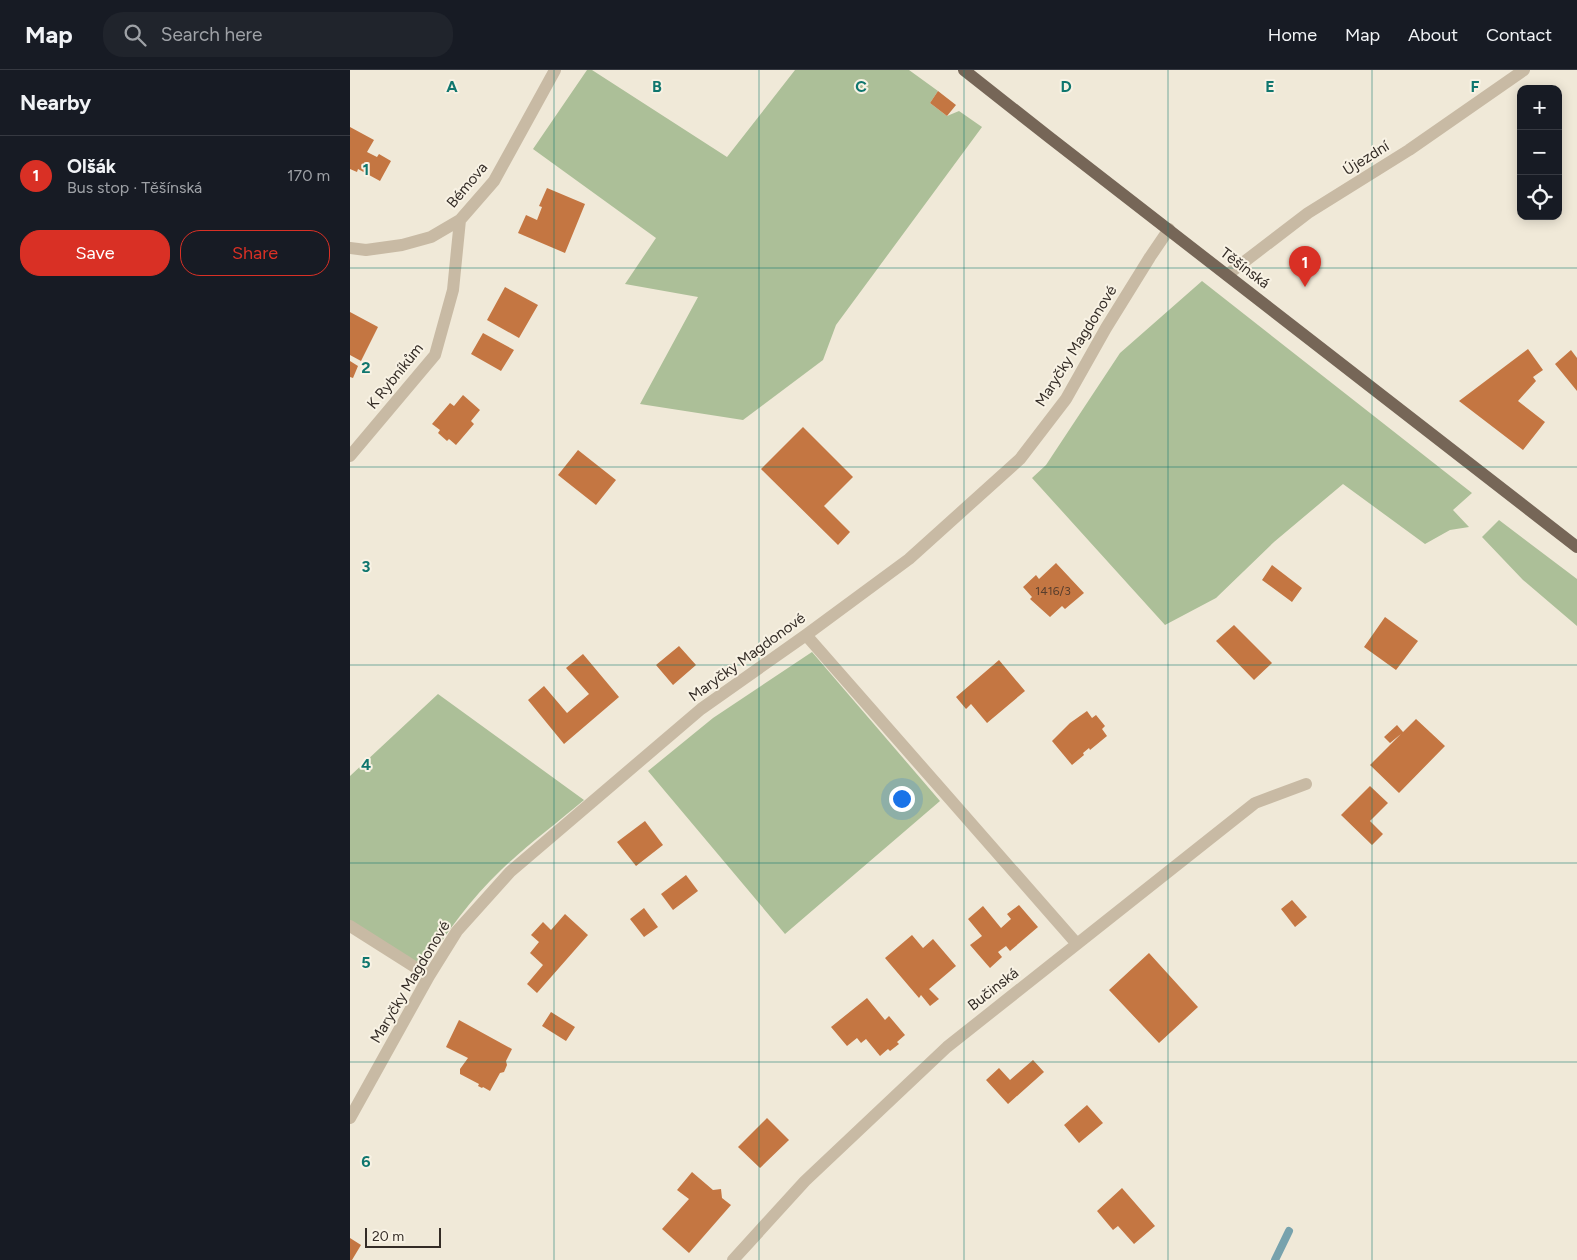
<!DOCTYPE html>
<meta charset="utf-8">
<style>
:root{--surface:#171b24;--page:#20242c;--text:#f1f3f6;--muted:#9ea1a6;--line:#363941;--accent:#d93025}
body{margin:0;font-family:Figtree,sans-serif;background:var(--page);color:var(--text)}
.controls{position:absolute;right:15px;top:15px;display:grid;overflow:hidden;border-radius:10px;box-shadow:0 2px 12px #0003}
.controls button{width:45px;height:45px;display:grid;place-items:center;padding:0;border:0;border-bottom:1px solid var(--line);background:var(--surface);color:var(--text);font:25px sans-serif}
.scale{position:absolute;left:15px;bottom:12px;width:76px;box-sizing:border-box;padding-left:5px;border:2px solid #342c26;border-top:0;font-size:14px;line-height:18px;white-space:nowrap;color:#342c26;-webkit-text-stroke:4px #f8f2e4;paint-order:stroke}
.you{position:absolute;left:551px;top:728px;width:18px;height:18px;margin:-12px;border:4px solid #fff;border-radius:50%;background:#1a73e8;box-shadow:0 0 0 8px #1a73e833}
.badge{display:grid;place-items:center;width:32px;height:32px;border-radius:50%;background:var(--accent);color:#fff;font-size:16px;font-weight:700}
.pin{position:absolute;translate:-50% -41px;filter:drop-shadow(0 1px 2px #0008)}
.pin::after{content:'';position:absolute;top:26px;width:18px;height:15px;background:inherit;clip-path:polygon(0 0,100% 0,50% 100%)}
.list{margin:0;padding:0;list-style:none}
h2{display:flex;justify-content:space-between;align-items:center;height:65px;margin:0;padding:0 20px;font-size:21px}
h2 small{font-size:16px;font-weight:400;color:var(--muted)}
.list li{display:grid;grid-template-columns:32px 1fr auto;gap:15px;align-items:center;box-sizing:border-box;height:80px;padding:0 20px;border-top:1px solid var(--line)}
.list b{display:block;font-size:19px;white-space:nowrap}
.list p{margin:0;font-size:16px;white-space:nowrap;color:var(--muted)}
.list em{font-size:16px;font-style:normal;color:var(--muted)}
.actions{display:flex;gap:10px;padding:15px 20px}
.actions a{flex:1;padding:11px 0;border:1px solid var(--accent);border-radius:20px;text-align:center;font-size:18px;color:var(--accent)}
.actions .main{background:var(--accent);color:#fff}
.icon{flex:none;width:28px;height:28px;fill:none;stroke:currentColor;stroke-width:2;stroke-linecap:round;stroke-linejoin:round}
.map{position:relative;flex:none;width:1227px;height:1190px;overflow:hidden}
header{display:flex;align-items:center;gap:30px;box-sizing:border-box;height:70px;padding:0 25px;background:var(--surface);border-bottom:1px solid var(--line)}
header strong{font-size:24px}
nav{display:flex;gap:28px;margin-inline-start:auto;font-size:18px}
.search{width:350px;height:45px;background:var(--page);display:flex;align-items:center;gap:12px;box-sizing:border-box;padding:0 18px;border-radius:20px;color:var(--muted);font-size:19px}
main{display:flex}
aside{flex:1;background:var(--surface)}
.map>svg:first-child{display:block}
.green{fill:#acbf98}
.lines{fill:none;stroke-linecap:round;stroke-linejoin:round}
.stream{stroke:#77a2ad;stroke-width:8}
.building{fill:#c47642}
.minor{stroke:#c8baa4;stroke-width:12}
.major{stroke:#766657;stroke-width:12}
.grid{fill:none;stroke:#0f766e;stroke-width:1;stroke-opacity:0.55}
.labels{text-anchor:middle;stroke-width:4;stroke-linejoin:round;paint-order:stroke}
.number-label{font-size:12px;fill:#583e2d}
.street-label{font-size:15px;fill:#342c26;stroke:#f8f2e4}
.grid-label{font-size:16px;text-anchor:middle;font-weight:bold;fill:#0f766e;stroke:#f8f2e4;stroke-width:4;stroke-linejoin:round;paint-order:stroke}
</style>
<header>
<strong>Map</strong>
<div class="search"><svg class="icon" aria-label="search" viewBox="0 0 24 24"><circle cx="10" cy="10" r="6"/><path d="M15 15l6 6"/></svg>Search here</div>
<nav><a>Home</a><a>Map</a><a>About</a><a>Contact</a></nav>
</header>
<main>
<aside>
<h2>Nearby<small></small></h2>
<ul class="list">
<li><span class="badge">1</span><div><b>Olšák</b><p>Bus stop · Těšínská</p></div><em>170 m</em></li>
</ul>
<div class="actions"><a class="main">Save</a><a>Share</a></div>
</aside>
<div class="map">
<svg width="1227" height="1190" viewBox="0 0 1227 1190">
<rect width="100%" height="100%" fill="#f0e9d8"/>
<path class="green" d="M237,0H242L377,87L445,0H559L588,21L580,33L597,46L609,41L632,57L486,255L473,290L393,350L290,334L348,227L275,214L306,168L183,79Z
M852,211L1122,423L1103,440L1119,457L1100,460L1075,474L993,414L924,472L866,528L815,555L682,408L696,395L770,283Z
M1149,450L1227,509V556L1173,510L1132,467Z
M462,582L590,731L435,864L298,701L363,648Z
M88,624L234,730C207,753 177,775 151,800C121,829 97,861 75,897L0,853V706Z"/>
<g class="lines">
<path class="stream" d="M925,1190L939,1161"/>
</g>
<path class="building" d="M588,21L606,35L597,46L580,33Z
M0,57L24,70L17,82L27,87L29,84L41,91L30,111L8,99L7,102L0,99Z
M197,118L235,134L215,183L168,163L176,145L187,150L192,137L189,136Z
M155,217L188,235L169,268L137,250Z
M0,242L28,257L11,291L0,285Z
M133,263L164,280L151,301L121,284Z
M1178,279L1193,300L1183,307L1186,311L1168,331L1195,352L1173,380L1109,331Z
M1221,280L1227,288V321L1205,294Z
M0,291L8,296L3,308L0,307Z
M113,325L130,340L121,351L124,354L106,375L99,369L97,371L88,363L90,360L82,354L100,333L104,336Z
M453,357L503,407L474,436L500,462L488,475L411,399Z
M228,380L266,410L246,435L208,405Z
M706,493L734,523L715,539L712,536L700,547L680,529L682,527L673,517L686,505L689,509Z
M922,495L952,518L942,532L912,510Z
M1035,547L1068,571L1046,600L1014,577Z
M884,555L922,593L904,610L866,571Z
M329,576L346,595L323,615L306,595Z
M233,584L269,627L214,674L178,630L194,616L217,643L239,624L216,598Z
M649,590L675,621L637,653L621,634L616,639L606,627Z
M737,641L742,648L746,645L755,656L752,659L757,666L740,680L739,678L733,683L734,685L722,695L702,671L720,653Z
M1066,649L1095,676L1049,723L1020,695L1051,664L1040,673L1034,667L1047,655L1053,662Z
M1020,716L1038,733L1020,751L1033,764L1022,775L991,745Z
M295,751L313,775L286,796L267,772Z
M336,805L348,821L323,840L311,824Z
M942,830L957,847L945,857L931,839Z
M669,835L688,857L660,881L656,876L648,882L652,887L640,898L620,875L632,866L618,849L633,836L651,858L661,849L657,844Z
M294,838L308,857L294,867L280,849Z
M215,844L238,865L187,923L177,914L193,895L180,883L189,872L181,865L193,852L201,860Z
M562,865L573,878L583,869L606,896L579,919L589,929L580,936L571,925L569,928L535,888Z
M799,883L848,937L809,973L759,920Z
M517,928L535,950L539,946L555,965L547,972L549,974L540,981L538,979L530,986L516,969L511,973L507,968L497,976L481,957Z
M201,942L225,957L216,971L192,956Z
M109,950L162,979L156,991L157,995L154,1002L150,1003L140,1021L133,1017L132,1018L128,1016L129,1014L110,1004V999L118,988L96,977Z
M683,990L694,1002L658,1034L636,1010L649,998L660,1010Z
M737,1035L753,1053L729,1073L714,1055Z
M417,1048L439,1070L410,1098L388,1077Z
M342,1102L363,1120L371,1119L372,1128L381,1135L339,1183L312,1159L339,1129L327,1120Z
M772,1118L805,1156L784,1174L768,1156L763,1160L747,1141Z
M0,1168L11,1175L2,1190H0Z"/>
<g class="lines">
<path class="minor" d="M0,178L16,180L52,175L81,167L110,150L144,111L205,0
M877,205L958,143L1059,80L1174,0
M0,386L85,285L103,220L110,150
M456,565L727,874
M0,856L79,906
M0,1048L79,906L107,861L160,802L351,639L456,565L559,489L670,389L716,329L756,258L800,187L819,159
M383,1190L455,1111L597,977L905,733L956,714"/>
<path class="major" d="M614,0L699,67L1227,477"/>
</g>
<path class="grid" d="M204,0V1190M409,0V1190M614,0V1190M818,0V1190M1022,0V1190M0,198H1227M0,397H1227M0,595H1227M0,793H1227M0,992H1227"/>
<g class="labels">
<g class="number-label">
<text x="703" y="525">1416/3</text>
</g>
<g class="street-label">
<text transform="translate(1016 88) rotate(-32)" y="5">Újezdní</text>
<text transform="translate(117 115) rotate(-50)" y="5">Bémova</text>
<text transform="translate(895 198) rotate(37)" y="5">Těšínská</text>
<text transform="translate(726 276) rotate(-58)" y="5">Maryčky Magdonové</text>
<text transform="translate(45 306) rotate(-51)" y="5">K Rybníkům</text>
<text transform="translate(397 587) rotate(-36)" y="5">Maryčky Magdonové</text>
<text transform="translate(60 912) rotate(-59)" y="5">Maryčky Magdonové</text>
<text transform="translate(643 919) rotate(-38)" y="5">Bučinská</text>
</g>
</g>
<g class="grid-label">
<text x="102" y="22">A</text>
<text x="307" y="22">B</text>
<text x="511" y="22">C</text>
<text x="716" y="22">D</text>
<text x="920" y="22">E</text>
<text x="1125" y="22">F</text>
<text x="16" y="105">1</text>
<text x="16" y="303">2</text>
<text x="16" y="502">3</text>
<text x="16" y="700">4</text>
<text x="16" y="898">5</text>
<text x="16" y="1097">6</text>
</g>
</svg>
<div class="controls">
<button>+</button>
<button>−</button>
<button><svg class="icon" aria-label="locate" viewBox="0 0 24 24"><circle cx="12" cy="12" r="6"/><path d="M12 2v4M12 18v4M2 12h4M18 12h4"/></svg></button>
</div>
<div class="scale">20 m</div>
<div class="you"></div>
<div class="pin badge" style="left:955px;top:217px">1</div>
</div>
</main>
